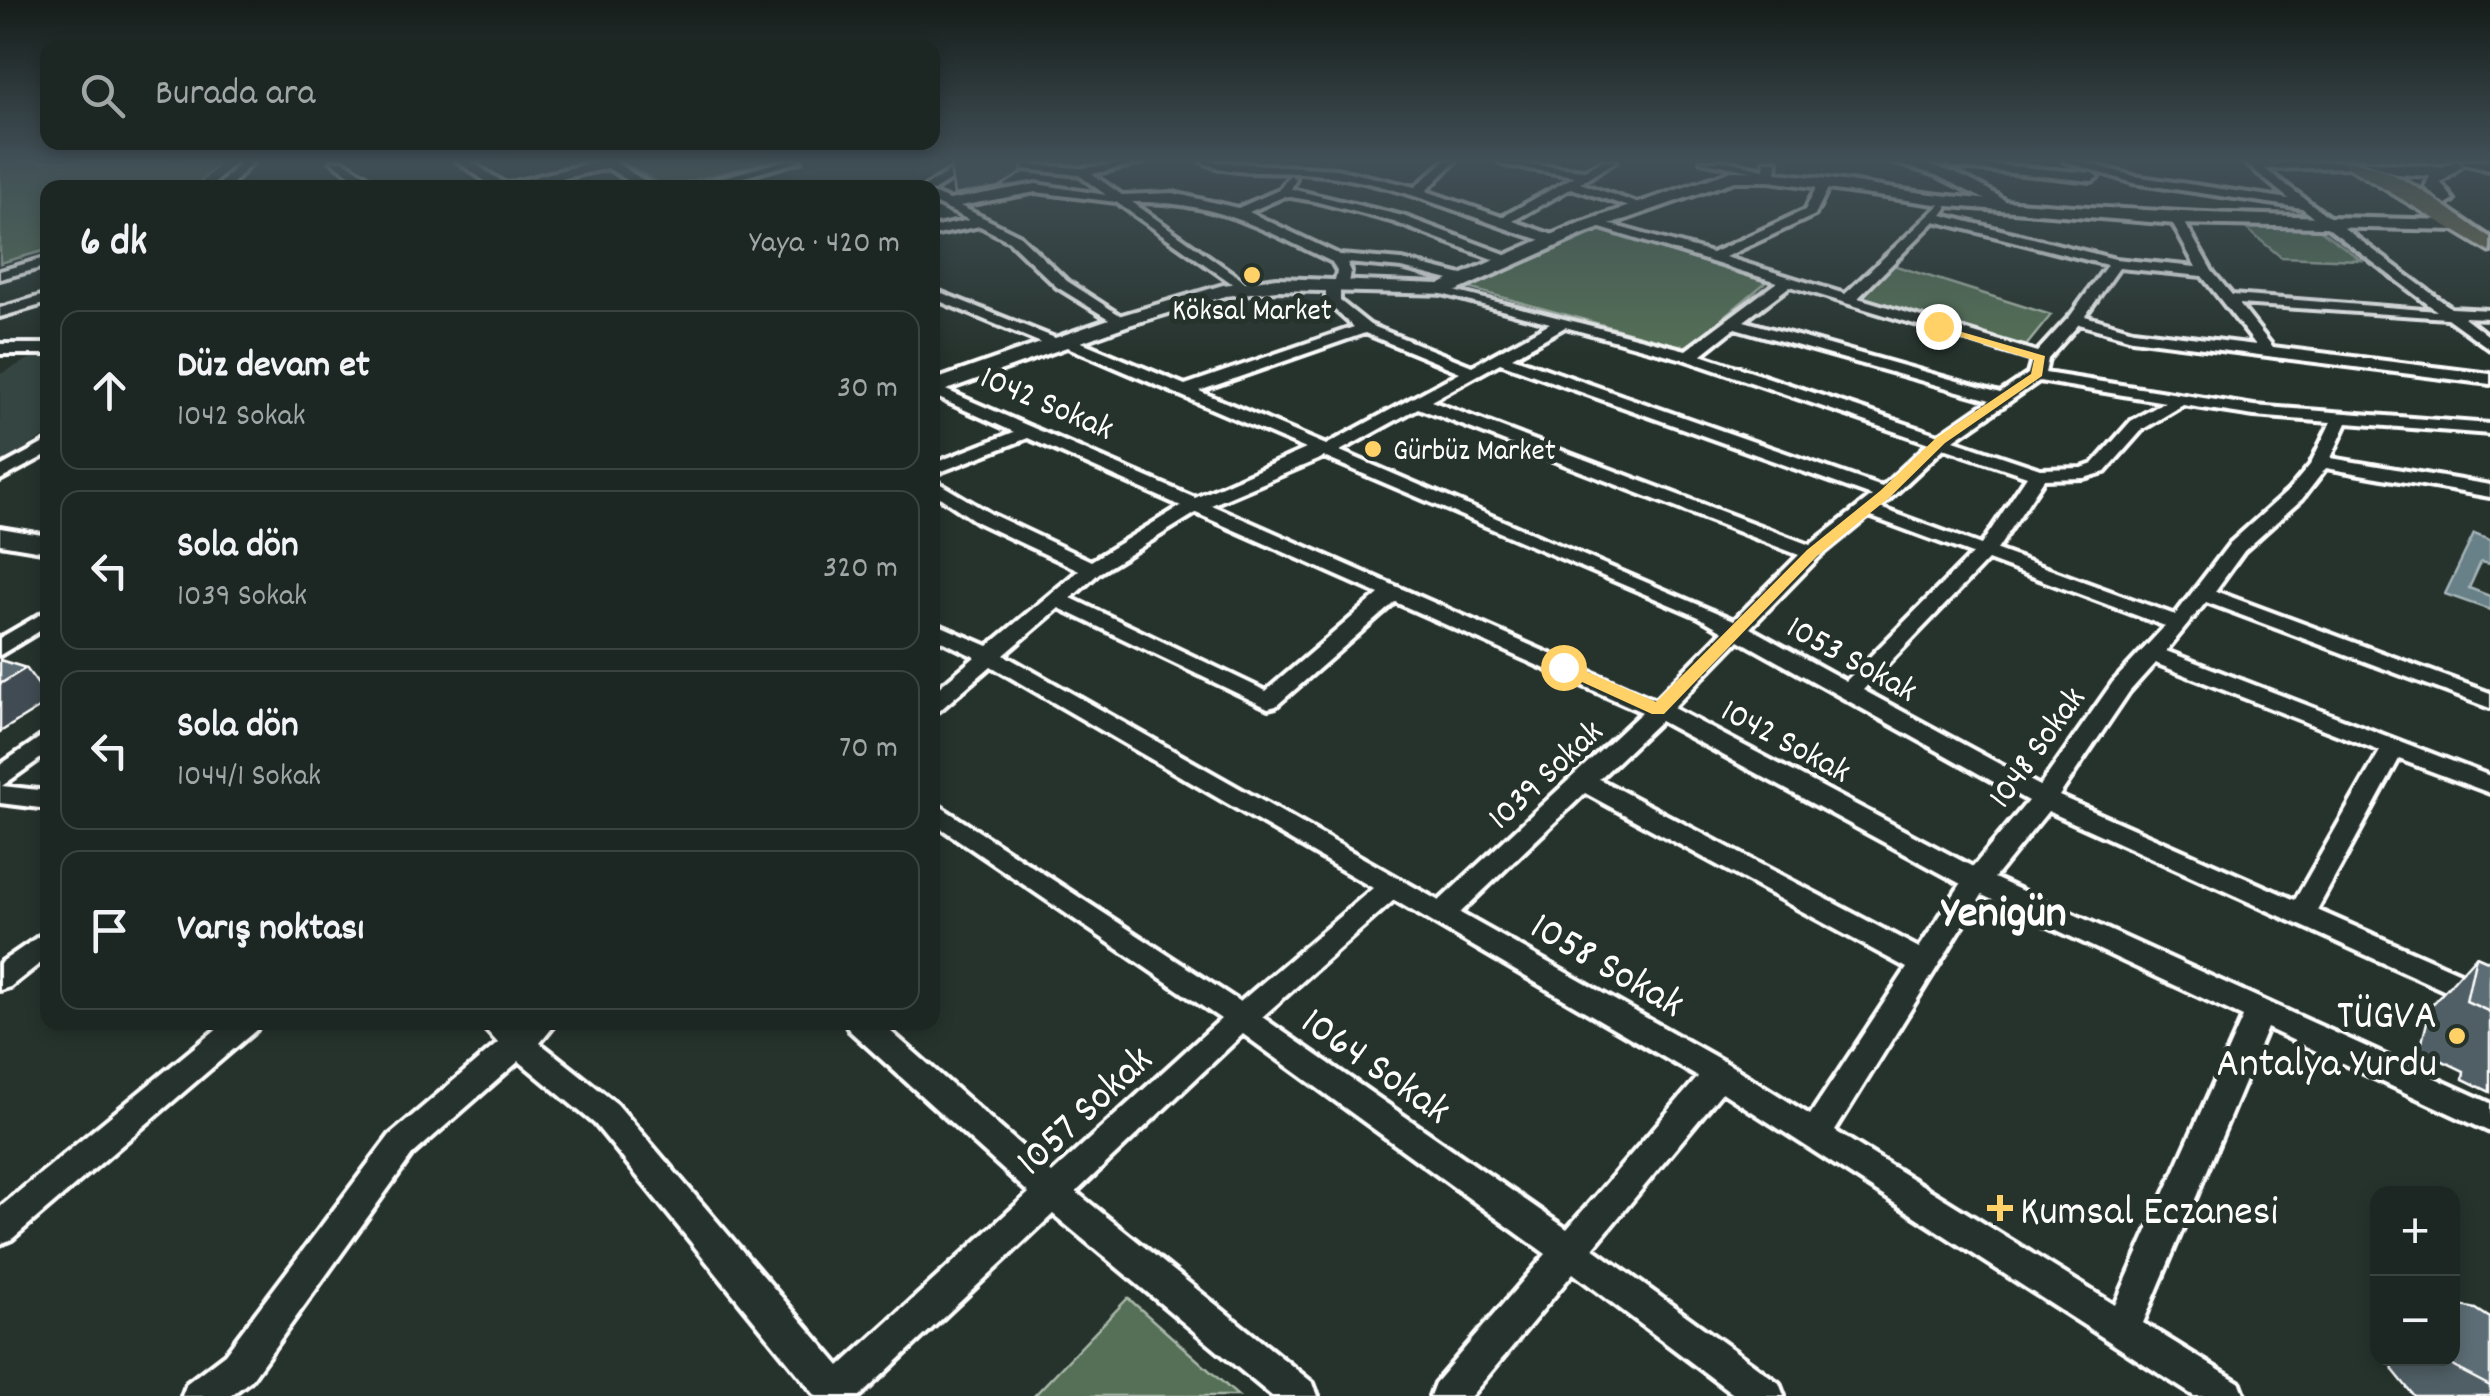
<!DOCTYPE html>
<html lang="tr">
<meta charset="utf-8">
<style>
:root{--surface:#1c2622;--page:#252e2a;--text:#f1f3f6;--muted:#a0a5a5;--line:#3a4340}
body{margin:0;font-family:Dekko,sans-serif;background:var(--page);color:var(--text)}
.controls{position:absolute;right:30px;bottom:30px;display:grid;overflow:hidden;border-radius:20px;box-shadow:0 5px 15px #0003}
.controls button{width:90px;height:90px;display:grid;place-items:center;padding:0;border:0;border-bottom:2px solid var(--line);background:var(--surface);color:var(--text);font:50px sans-serif}
.stop{position:absolute;width:30px;height:30px;margin:-22px;border:8px solid #ffd166;border-radius:50%;background:#fff}
.stop.end{background:#ffd166;border-color:#fff;box-shadow:0 2px 10px #0008}
.list{margin:0;padding:0;list-style:none}
h2{display:flex;justify-content:space-between;align-items:center;height:130px;margin:0;padding:0 40px;font-size:42px}
h2 small{font-size:32px;font-weight:400;color:var(--muted)}
.list li{display:grid;grid-template-columns:65px 1fr auto;gap:30px;align-items:center;box-sizing:border-box;height:160px;margin:0 20px 20px;padding:0 20px;border:2px solid var(--line);border-radius:20px}
.list b{display:block;font-size:38px;white-space:nowrap}
.list p{margin:0;font-size:32px;white-space:nowrap;color:var(--muted)}
.list em{font-size:32px;font-style:normal;color:var(--muted)}
.icon{flex:none;width:55px;height:55px;fill:none;stroke:currentColor;stroke-width:2;stroke-linecap:round;stroke-linejoin:round}
.map{position:relative;flex:none;width:2490px;height:1396px;overflow:hidden}
.search{position:absolute;background:var(--surface);box-shadow:0 5px 15px #0003;left:40px;top:40px;width:900px;height:110px;display:flex;align-items:center;gap:25px;box-sizing:border-box;padding:0 35px;border-radius:20px;color:var(--muted);font-size:38px}
.panel{position:absolute;background:var(--surface);box-shadow:0 5px 15px #0003;left:40px;top:180px;width:900px;height:850px;border-radius:20px}
.map>svg:first-child{display:block}
.built{fill:#364443}
.green{fill:#557056;stroke:#aab8aa;stroke-width:2.5}
.water{fill:#678087;stroke:#a4b3b7;stroke-width:2.5}
.lines{fill:none;stroke-linecap:round;stroke-linejoin:round}
.street-casing{stroke:#fff;stroke-width:8}
.secondary-casing{stroke:#fff;stroke-width:8}
.primary-casing{stroke:#fff;stroke-width:7}
.street{fill:#26332d;fill-rule:evenodd}
.secondary{fill:#26332d;fill-rule:evenodd}
.primary{fill:#726e52;fill-rule:evenodd}
.wall{fill:#505e65;stroke:#fff;stroke-width:2.5}
.shaded-wall{fill:#414c52;stroke:#fff;stroke-width:2.5}
.building{fill:#5d6d75;stroke:#fff;stroke-width:2.5}
.route{fill:#ffd166}
.poi-dot{fill:#ffd166;stroke:#26332d;stroke-width:4}
.labels{text-anchor:middle;stroke-width:10;stroke-linejoin:round;paint-order:stroke}
.far-poi-label{font-size:30px;fill:#fff;stroke:#26332d}
.street-label{font-size:35px;fill:#fff;stroke:#26332d}
.near-street-label{font-size:42px;fill:#fff;stroke:#26332d}
.near-poi-label{font-size:42px;fill:#fff;stroke:#26332d;text-anchor:end}
.district-label{font-size:45px;font-weight:bold;fill:#fff;stroke:#26332d}
</style>
<div class="map">
<svg width="2490" height="1396" viewBox="0 0 2490 1396">
<rect width="100%" height="100%" fill="#26332d"/>
<filter id="ink" filterUnits="userSpaceOnUse"><feTurbulence type="fractalNoise" baseFrequency=".01" numOctaves="2"/><feDisplacementMap in="SourceGraphic" scale="20" xChannelSelector="R" yChannelSelector="G"/><feConvolveMatrix kernelMatrix="1 2 1 2 8 2 1 2 1" color-interpolation-filters="sRGB"/></filter>
<g filter="url(#ink)">
<path class="built" d="M824,161H903L946,167L911,188L816,187L787,171Z
M39,354H47V435L0,464V374Z"/>
<path class="green" d="M0,161H221L196,187L48,188L47,250L0,263Z
M621,161H771L665,187Z
M2243,226L2319,229L2361,260L2281,257Z
M1601,230L1606,231L1766,282L1687,348L1468,288Z
M1890,264L2051,315L2025,347L1856,295Z
M1128,1298L1238,1396H1034Z"/>
<path class="water" d="M2474,534L2490,540V564L2481,562L2469,588L2490,596V610L2445,594Z"/>
<g class="lines">
<g class="street-casing">
<path id="street" d="M241,161H253L229,188H216Z
M331,161H344L384,188H369Z
M457,161H470L506,184L599,161H613L656,188H640L608,168L522,188H495Z
M783,161H801L705,188H682Z
M965,161L1082,168L1149,161L1092,174L1122,195L1173,193L1238,208L1279,190L1290,175L1296,179L1291,189L1403,216L1513,257V263H1503L1394,222L1314,201L1285,196L1249,212L1340,255L1402,260L1470,277V283L1465,284L1402,268L1347,263L1351,271L1349,284L1340,288V301L1370,325L1472,366L1550,323L1438,293V287L1686,350L1777,282L1594,226V220L1712,253L1805,210L1818,184L1824,180L1830,184L1815,215L1725,257L1845,294L1942,203L1948,207L1942,215L2115,259L2196,267L2170,219L2176,215L2181,216L2212,271L2232,295L2437,311L2302,208L2133,183L2064,161H2081L2134,176L2289,199L2243,161L2276,163L2356,161V166L2352,167L2265,169L2451,308L2490,310V318L2464,317L2490,337V349L2447,318L2239,304L2273,347L2490,374V384L2132,339L2079,324L2048,359L2045,373L2254,406L2490,424V434L2347,423L2331,458L2490,485V497L2326,468L2302,499L2244,551L2215,591L2490,693V708L2206,602L2166,651L2490,776V793L2399,759L2317,910L2490,986V1011L2048,811L1994,878L2490,1103V1132L2267,1028L2143,1323L2240,1383L2245,1396H2194L1722,1092L1593,1248L1779,1383L1784,1396H1736L1573,1273L1471,1396H1430L1435,1383L1546,1254L1243,1034L1076,1192L1313,1383L1318,1396H1272L1053,1214L860,1396H816L595,1124L519,1061L412,1155L251,1380L230,1396H182L187,1383L225,1354L390,1135L498,1043L479,1022H514L518,1026L522,1022H557L540,1043L617,1104L840,1366L1029,1193L849,1030L845,1022H880L1052,1173L1221,1019L932,822V801L1240,1002L1373,888L991,666L940,710L932,712V693L975,657L932,636V622L988,646L1079,570L977,522L932,492V479L991,514L1091,561L1181,506L1028,438L932,475V464L1014,432L932,395V384L1195,498L1306,449L1063,345L1051,347L932,298V289L1060,340L1072,338L1185,385L1354,327L1326,302V284L1335,280L1337,271L1332,262C1261,228 1214,200 1132,202L1248,284V290L1243,291L1116,202L1036,192L960,206L1019,235L1067,281L1129,321L1117,324L1057,287L1009,241L980,226L932,236V228L969,220L932,202V193L949,200L1036,184L1106,195L1079,175L976,164L933,191L923,188ZM1935,221L2107,265L2071,315L2037,352L1858,298ZM2119,268L2202,276L2256,345L2133,330L2085,316ZM1790,286L2032,360L2028,374L2000,393L1744,321ZM1565,327L1683,359L1929,443L1882,487L1512,357ZM1735,328L1990,400L1939,435L1701,355ZM1365,333L1460,372L1326,445L1199,391ZM1500,363L1872,496L1810,545L1431,401ZM2039,381L2165,402L2131,421L2093,464L2082,468L2040,469L1954,440ZM2183,405L2254,416L2331,422L2310,465L2288,491L2230,543L2175,615L1997,550L2044,479L2084,478L2105,472L2143,429ZM1418,408L1799,555L1734,620L1340,451ZM1944,448L2027,476L1981,545L1880,508ZM1324,457L1699,617L1723,631L1655,700L1211,505ZM1196,513L1379,594L1266,691L1071,598L1099,573ZM1869,516L1972,554L1846,681L1750,628L1819,557ZM1988,560L2165,626L2113,682L2040,786L1863,690ZM1395,602L1642,712L1439,901L1004,655L1059,608L1268,708L1276,706ZM1739,640L2028,801L1973,867L1673,708ZM2155,663L2380,751L2295,900L2059,796L2129,692ZM1660,721L1961,884L1919,948L1599,779ZM1585,793L1907,968L1810,1115L1730,1065L1460,913ZM1982,895L2243,1017L2115,1305L1835,1131ZM1394,900L1698,1077L1567,1229L1262,1017Z
M1201,161L1336,169L1415,187L1444,161H1456L1426,191L1502,217L1575,176L1504,165L1498,161L1585,170L1602,161H1616L1580,183L1645,206L1639,210L1571,188L1513,221L1559,237V243L1554,244C1468,219 1392,178 1301,173C1271,171 1227,176 1201,161Z
M1701,161H1727L1764,169L1765,161H1777L1776,176L1770,180L1750,171Z
M1888,161C1928,159 1977,179 2008,203L1998,206L1936,175Z
M1949,161L2092,173L2098,177L2092,181L1953,167L1949,166Z
M48,257V266L0,279V271Z
M48,294V303L0,317V308Z
M0,344H48V354H0Z
M48,441V454L0,480V467Z
M48,610V626L0,655V638Z
M48,732V753L2,786L48,791V809L0,803V765Z
M48,930V957L10,987L0,990V963Z
M225,1022H260L256,1030L12,1239L0,1244V1207Z"/>
</g>
<g class="secondary-casing">
<path id="secondary" d="M2362,161L2442,167L2456,161L2463,165L2441,183L2454,200L2446,205L2425,187L2430,176L2397,174Z
M2461,161H2490V170L2463,164Z
M1732,171C1805,171 1877,189 1950,196C2119,213 2288,216 2458,220L2467,225L2458,230L2176,224L1949,206L1770,181H1734L1586,233L1450,294L1277,290L1225,296L1129,325L932,395V381L1115,317L1223,285L1277,278L1440,284L1574,225Z
M0,528L48,536V552L0,544Z"/>
</g>
<g class="primary-casing">
<path id="primary" d="M2338,161C2390,158 2447,210 2490,237V252Z"/>
</g>
<use href="#street" class="street"/>
<use href="#secondary" class="secondary"/>
<use href="#primary" class="primary"/>
</g>
<path class="wall" d="M2476,956L2490,962V1092L2463,1079L2464,1071L2420,1050L2431,1006Z
M2490,1318V1396H2414L2393,1370L2391,1358H2452Z"/>
<path class="shaded-wall" d="M949,161H1021L1022,173L999,187L954,195Z
M26,668L48,698V702L0,732V684Z"/>
<path class="building" d="M0,660L26,668L0,684Z
M2476,956L2490,962V1012L2466,1001Z
M2452,1304L2476,1309L2490,1318V1386L2454,1367L2447,1358H2452Z"/>
</g>
<linearGradient id="sky" x2="0" y2="1"><stop stop-color="#151c19"/><stop offset="0.45" stop-color="#415057"/><stop offset="1" stop-color="#415057" stop-opacity="0"/></linearGradient>
<rect width="2490" height="356" fill="url(#sky)"/>
<path class="route" d="M1934,324L2045,356L2042,376L1945,443L1890,497L1817,556L1664,714H1652L1558,671V664H1569L1656,702L1807,550L1880,491L1936,438L2031,374L2034,360L1934,328Z"/>
<g class="poi-dot">
<circle cx="1252" cy="275" r="10"/>
<circle cx="1373" cy="449" r="10"/>
<circle cx="2457" cy="1036" r="10"/>
<path d="M1995 1193h10v10h10v10h-10v10h-10v-10h-10v-10h10z"/>
</g>
<g class="labels">
<g class="far-poi-label">
<text x="1252" y="319">Köksal Market</text>
<text x="1393" y="459" text-anchor="start">Gürbüz Market</text>
</g>
<g class="street-label">
<text transform="translate(1048 401) rotate(23)" y="12">1042 Sokak</text>
<text transform="translate(1853 657) rotate(29)" y="12">1053 Sokak</text>
<text transform="translate(1787 739) rotate(28)" y="12">1042 Sokak</text>
<text transform="translate(2035 746) rotate(-54)" y="12">1048 Sokak</text>
<text transform="translate(1544 773) rotate(-43)" y="12">1039 Sokak</text>
</g>
<g class="near-street-label">
<text transform="translate(1609 962) rotate(30)" y="15">1058 Sokak</text>
<text transform="translate(1378 1063) rotate(35)" y="15">1064 Sokak</text>
<text transform="translate(1082 1108) rotate(-43)" y="15">1057 Sokak</text>
</g>
<g class="near-poi-label">
<text x="2437" y="1027">TÜGVA<tspan x="2437" dy="48">Antalya Yurdu</tspan></text>
<text x="2020" y="1223" text-anchor="start">Kumsal Eczanesi</text>
</g>
<g class="district-label">
<text x="2004" y="925">Yenigün</text>
</g>
</g>
</svg>
<div class="controls">
<button>+</button>
<button>−</button>
</div>
<div class="stop" style="left:1563px;top:667px"></div>
<div class="stop end" style="left:1938px;top:326px"></div>
<div class="search"><svg class="icon" aria-label="search" viewBox="0 0 24 24"><circle cx="10" cy="10" r="6"/><path d="M15 15l6 6"/></svg>Burada ara</div>
<section class="panel">
<h2>6 dk<small>Yaya · 420 m</small></h2>
<ul class="list">
<li><svg class="icon" aria-label="ahead" viewBox="0 0 24 24"><path d="M12 20V5M6 11l6-6 6 6"/></svg><div><b>Düz devam et</b><p>1042 Sokak</p></div><em>30 m</em></li>
<li><svg class="icon" aria-label="left" viewBox="0 0 24 24"><path d="M17 20v-9H6M10 6l-5 5 5 5"/></svg><div><b>Sola dön</b><p>1039 Sokak</p></div><em>320 m</em></li>
<li><svg class="icon" aria-label="left" viewBox="0 0 24 24"><path d="M17 20v-9H6M10 6l-5 5 5 5"/></svg><div><b>Sola dön</b><p>1044/1 Sokak</p></div><em>70 m</em></li>
<li><svg class="icon" aria-label="arrive" viewBox="0 0 24 24"><path d="M6 21V4h12l-3 4 3 4H6"/></svg><div><b>Varış noktası</b></div></li>
</ul>
</section>
</div>
